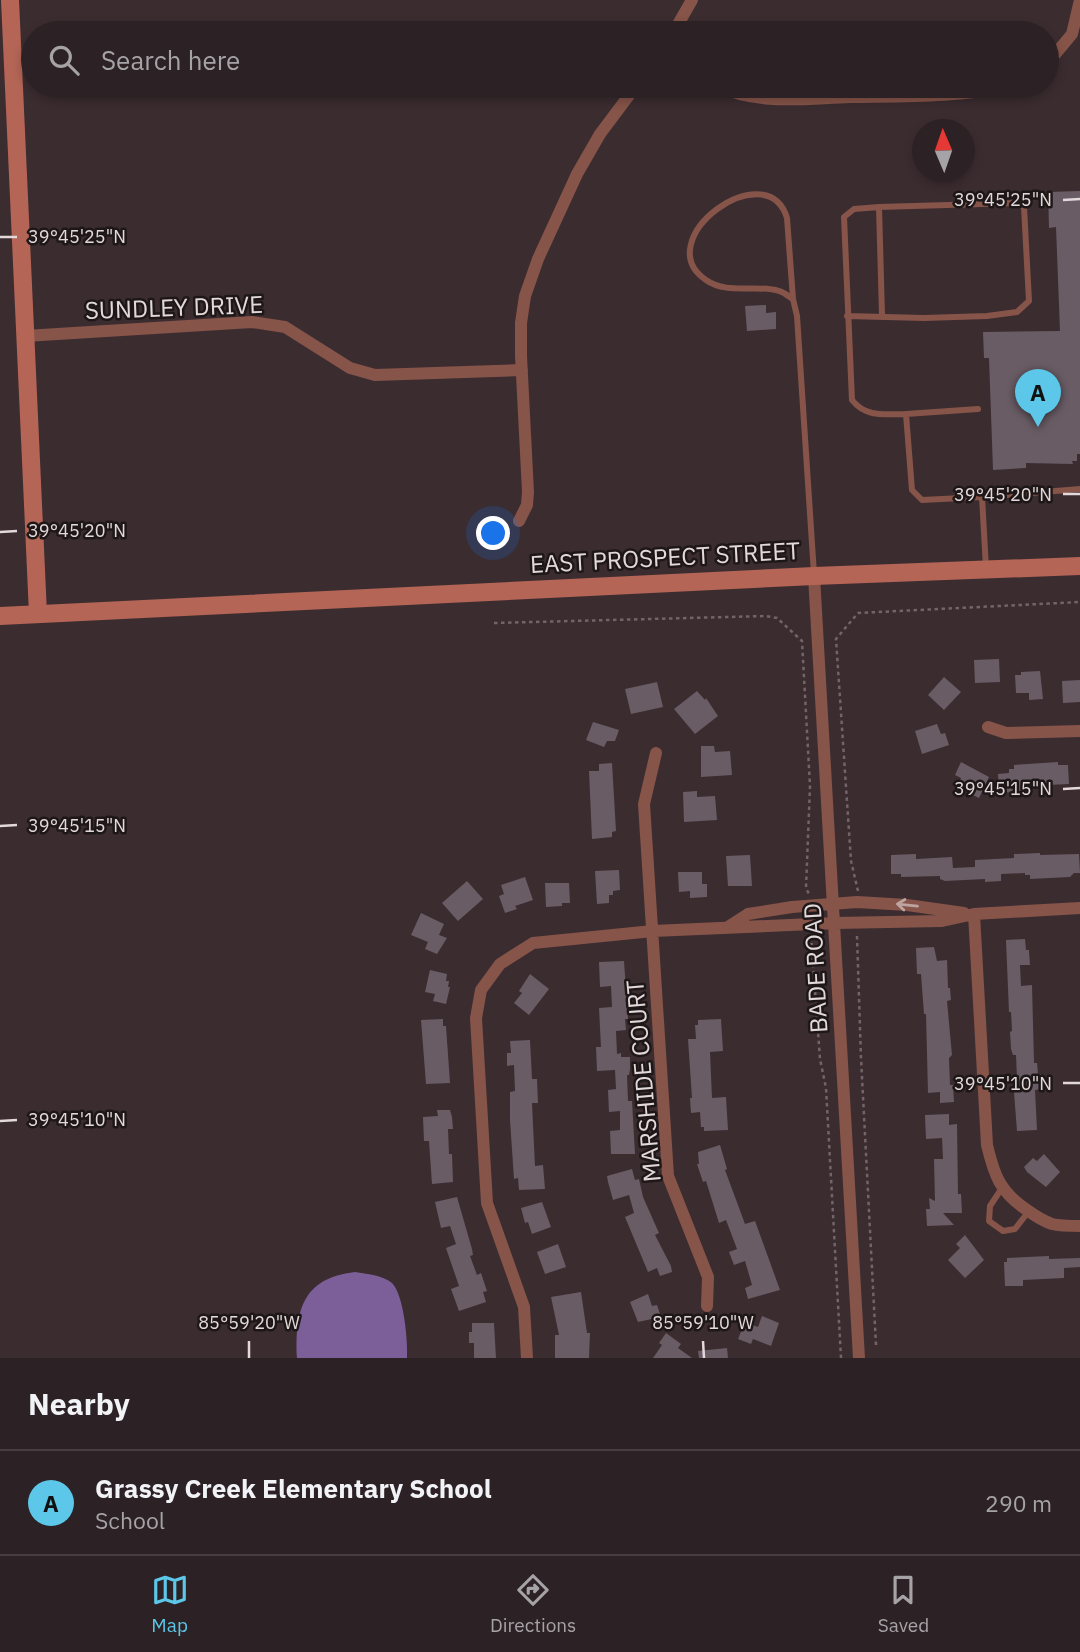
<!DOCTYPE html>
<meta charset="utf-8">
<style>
:root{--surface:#2c2124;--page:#382e31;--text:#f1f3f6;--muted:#a6a3a6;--line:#483e41;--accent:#5cc7e8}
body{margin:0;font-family:"IBM Plex Sans",sans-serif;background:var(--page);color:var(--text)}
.compass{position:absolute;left:912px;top:119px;width:63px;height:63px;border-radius:50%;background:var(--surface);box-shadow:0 4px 10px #0003;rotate:358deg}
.you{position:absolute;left:494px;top:534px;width:24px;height:24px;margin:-18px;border:5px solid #fff;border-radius:50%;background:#1a73e8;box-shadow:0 0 0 10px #1a73e833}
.badge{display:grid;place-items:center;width:46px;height:46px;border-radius:50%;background:var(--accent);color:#111;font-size:23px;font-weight:700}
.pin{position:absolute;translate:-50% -58px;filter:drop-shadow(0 2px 4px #0008)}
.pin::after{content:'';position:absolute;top:37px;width:24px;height:21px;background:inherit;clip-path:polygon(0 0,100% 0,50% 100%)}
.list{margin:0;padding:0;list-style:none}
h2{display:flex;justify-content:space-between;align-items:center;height:91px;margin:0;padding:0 28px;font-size:30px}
h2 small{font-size:23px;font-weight:400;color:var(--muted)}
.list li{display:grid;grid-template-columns:46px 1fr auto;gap:21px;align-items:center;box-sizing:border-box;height:105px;padding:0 28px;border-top:2px solid var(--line)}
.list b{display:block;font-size:26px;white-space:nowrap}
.list p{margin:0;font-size:23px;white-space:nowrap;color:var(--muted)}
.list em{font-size:23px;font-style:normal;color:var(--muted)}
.icon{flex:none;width:38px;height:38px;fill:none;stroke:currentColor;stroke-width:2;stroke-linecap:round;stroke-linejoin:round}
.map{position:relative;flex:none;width:1080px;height:1358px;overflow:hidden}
.search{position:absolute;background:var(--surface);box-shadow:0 4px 10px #0003;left:21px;right:21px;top:21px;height:77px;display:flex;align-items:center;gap:18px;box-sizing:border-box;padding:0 24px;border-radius:38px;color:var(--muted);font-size:26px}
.sheet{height:196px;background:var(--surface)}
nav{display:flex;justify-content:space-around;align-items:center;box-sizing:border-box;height:98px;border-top:2px solid var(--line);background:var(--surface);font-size:19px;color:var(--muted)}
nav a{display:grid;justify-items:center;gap:4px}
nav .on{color:var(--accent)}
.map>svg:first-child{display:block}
.water{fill:#7c5e99}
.building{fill:#695c65}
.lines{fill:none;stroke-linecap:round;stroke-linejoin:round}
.path{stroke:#726468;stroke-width:2.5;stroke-dasharray:3.5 3.5;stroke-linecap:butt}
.lane{stroke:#865449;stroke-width:6}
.street{stroke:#865449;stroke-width:12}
.secondary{stroke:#b46556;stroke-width:18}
.oneway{stroke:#bea4a1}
.ticks{fill:none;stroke:#e3d9db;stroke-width:2.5}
.labels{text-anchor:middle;stroke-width:5;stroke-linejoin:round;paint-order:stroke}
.street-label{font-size:24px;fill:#e3d9db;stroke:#1e1718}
.ticks-label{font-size:18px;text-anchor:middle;fill:#e3d9db;stroke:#1e1718;stroke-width:5;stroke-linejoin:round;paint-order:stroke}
</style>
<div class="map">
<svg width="1080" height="1358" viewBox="0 0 1080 1358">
<rect width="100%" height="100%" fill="#3b2c30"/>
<path class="water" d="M355,1272C367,1274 382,1275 392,1283C404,1295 408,1341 407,1358H297C295,1311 302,1278 355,1272Z"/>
<path class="building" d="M1080,191V454H1077V461H1072L1073,464L1026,463V468L993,470L989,358H984L983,332L1060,331L1056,227L1049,228L1048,192Z
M766,305V313L776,312V329L747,331L745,306Z
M999,659L1000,682L975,683L974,660Z
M1040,671L1043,699L1029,700V693H1016L1015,675H1021V672Z
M944,677L961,692L944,710L928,695Z
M1080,680V702L1063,703L1062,681Z
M657,682L663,707L631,714L625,689Z
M697,691L705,700L706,698L718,716L695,734L674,709Z
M593,722L619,730L615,741H607L604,747L586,740Z
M937,724L941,734L945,733L949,745L922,754L915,731Z
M701,746H714L715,752L730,751L732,775L701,777Z
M961,762L989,777L979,798L957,787L961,778L955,775Z
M1058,762V765H1068L1069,784L1027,786V793L999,792L998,774L1009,773V769H1014V765Z
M612,763L616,831L612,832V837L592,839L589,771H599V764Z
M697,791V797L715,796L717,820L684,822L683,792Z
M1040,853V855L1079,854L1080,873H1074L1070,877L1030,879V875H1025V873L1001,874V881L985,882V879L945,881L940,879V876L901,877V874H891V855L916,854V859L952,857L953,868L975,867V860L1014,858V854Z
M750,855L752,886H728L726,856Z
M619,870L620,890L613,891V895H609V903L597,904L595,871Z
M678,872H702V884H707V897L690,898V891L679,892Z
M525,877L533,900L515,906L517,909L505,913L499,896L504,894L501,885Z
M467,881L483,899L458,921L442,903Z
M545,883H569L570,903H562V906L546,907Z
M421,913L444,924L439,935L447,938L437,954L425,949L428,942L411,935Z
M1025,939L1026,950H1029L1030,965H1020L1021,986L1032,985L1034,1063H1037L1038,1074H1041V1089L1035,1090L1037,1130L1017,1131L1013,1079L1017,1078L1016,1055H1013L1011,1049L1010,1032L1012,1031L1011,1012H1009L1006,940Z
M934,947L937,961L947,960L948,988H950L951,1000L947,1001L952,1055L949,1058L950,1085H953L954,1102L940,1103V1092L928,1093L926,1014H924L921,974H917L916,948Z
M624,961L628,1019H625L626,1030L616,1031L617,1054L621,1053V1057H630V1069L629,1075H627L628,1101H632L635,1154H611L610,1131L620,1130V1111L609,1112L608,1090L616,1089L615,1070L597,1071L596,1047H601L599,1008L612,1007L611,986L600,987L599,962Z
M430,970L447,974L446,981H449L448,987H450L446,1004L433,1001L435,994L425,992Z
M530,974L549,989L529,1015L514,1003L522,993L519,991Z
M443,1019V1026H446L450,1083L426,1084L421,1020Z
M721,1019L723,1051L710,1052L712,1098L726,1097L728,1130L704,1131V1127H701L700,1112L691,1113L690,1098H692L688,1039H696L695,1025H698V1020Z
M530,1040L532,1079H537L538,1103H532L535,1166L543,1165L545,1189L519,1190L518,1178L514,1179L510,1120V1092L515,1091L514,1065L507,1066V1053H511L510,1041Z
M437,1110H450L452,1117L453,1129H448L449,1154H452L453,1182L432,1184L429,1141H424L423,1117L438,1116Z
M949,1114V1125L957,1124L958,1194H961L962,1213H943L954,1225L927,1226L926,1209H930L929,1198L935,1201L934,1159H943L942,1138L926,1139L925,1115Z
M720,1145L727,1169L725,1170L745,1224L755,1221L780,1290L748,1299L745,1288L752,1285L745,1261L734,1265L729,1252L737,1249L726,1220L719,1223L706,1181L703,1182L697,1164H699L698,1152Z
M1044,1154L1060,1172L1046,1187L1027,1172L1024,1167L1033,1158L1037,1161Z
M632,1169L635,1180L639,1179L643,1197L659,1233L655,1235L671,1266L672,1272L660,1276L657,1268L648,1272L625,1217L634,1213L629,1195L613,1200L608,1182L607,1176Z
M457,1197L472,1249L473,1255L470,1256L477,1275L481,1273L487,1291L483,1292L486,1302L459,1311L451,1289L459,1286L446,1248L456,1244L450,1226L441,1228L435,1202Z
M542,1202L551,1227L532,1234L528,1222L525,1223L521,1208Z
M965,1235L984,1260L965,1278L948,1260L960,1248L956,1244Z
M558,1244L566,1267L545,1274L537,1252Z
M1049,1256V1259L1080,1258V1267L1064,1268V1278L1023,1280V1286H1005L1004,1262H1007V1258Z
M581,1292L587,1333H590L589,1358H555V1335H559L551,1297Z
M648,1294L652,1306L657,1305L661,1317L638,1322L630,1302Z
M762,1316L779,1323L771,1346L753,1339L751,1344L738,1339L745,1322L758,1327Z
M472,1323H494L496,1358H474V1343H469V1332H472Z
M666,1333L681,1344L678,1348L692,1358H653L662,1345L659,1343Z
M727,1348L728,1358H699L698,1351Z"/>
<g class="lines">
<path class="path" d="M494,623L766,616L777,618L802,641L810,786L806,888L809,894
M858,891L851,861L836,639L858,613L1080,602
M811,936L820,1059L826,1088L841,1358
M857,936L861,1058L876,1345"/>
<path class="lane" d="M879,207L882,315
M793,299L787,218C767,152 647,240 706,280C727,295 756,284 779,291C784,292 789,297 793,299L797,316L814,574
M847,316L924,318L987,316L1017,312L1029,301L1024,207L1016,203L879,207L854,209L844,217L852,400C866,418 885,414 906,414
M978,409L906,414L912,490L922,500L982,497
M986,568L982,497L1080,489
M1002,1188L990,1206L989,1221L1003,1231L1015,1229L1029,1211"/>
<path class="street" d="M673,33L692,0
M1047,64L1072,34L1080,0
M718,86C758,106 807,98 851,97C906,96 959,97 1013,86
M25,336L252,322L285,327L350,368L375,375L522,370
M519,521L527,505L528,492L521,356V323L525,296L538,259L577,174L600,134L636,86
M814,576L859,1358
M988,727L1006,733L1080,731
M656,753L644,804L668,1176L708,1277L707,1306
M974,914L987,1145C994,1175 1000,1192 1027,1210C1034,1215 1043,1221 1052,1224C1060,1226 1071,1226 1080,1226
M728,927L748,914L792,907L857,902L907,905L964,913
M527,1358L524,1307L487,1203L476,1018L481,990L500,964L533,943L653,931L835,923L942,921L974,914L1080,908"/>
<path class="secondary" d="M10,0L38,614
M0,616L814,576L1080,566"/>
</g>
<defs><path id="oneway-shaft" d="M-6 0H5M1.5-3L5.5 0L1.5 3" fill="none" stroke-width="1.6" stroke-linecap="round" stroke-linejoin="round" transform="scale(1.75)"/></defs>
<use class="oneway" href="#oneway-shaft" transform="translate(907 905) rotate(-174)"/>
<path class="ticks" d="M1063,200L1080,199M0,237H17M1063,494H1080M0,532L17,531M1063,789L1080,788M0,826L17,825M1063,1083H1080M0,1121L17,1120M249,1341V1358M703,1341L704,1358"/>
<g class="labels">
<g class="street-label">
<text transform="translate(174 308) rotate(-2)" y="8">SUNDLEY DRIVE</text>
<text transform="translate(665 558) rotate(-3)" y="8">EAST PROSPECT STREET</text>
<text transform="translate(816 968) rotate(-93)" y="8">BADE ROAD</text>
<text transform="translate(644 1081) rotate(-95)" y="8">MARSHIDE COURT</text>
</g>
</g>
<g class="ticks-label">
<text x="1003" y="206">39°45'25"N</text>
<text x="77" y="243">39°45'25"N</text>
<text x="1003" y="501">39°45'20"N</text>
<text x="77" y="537">39°45'20"N</text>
<text x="1003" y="795">39°45'15"N</text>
<text x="77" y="832">39°45'15"N</text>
<text x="1003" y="1090">39°45'10"N</text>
<text x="77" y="1126">39°45'10"N</text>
<text x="249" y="1329">85°59'20"W</text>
<text x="703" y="1329">85°59'10"W</text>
</g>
</svg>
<svg class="compass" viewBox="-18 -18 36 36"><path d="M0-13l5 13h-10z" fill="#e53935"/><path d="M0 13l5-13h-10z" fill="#a6a3a6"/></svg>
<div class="you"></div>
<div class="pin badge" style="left:1038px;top:427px">A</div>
<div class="search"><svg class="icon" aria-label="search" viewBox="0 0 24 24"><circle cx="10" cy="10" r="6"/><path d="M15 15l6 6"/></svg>Search here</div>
</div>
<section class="sheet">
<h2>Nearby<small></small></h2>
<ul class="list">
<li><span class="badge">A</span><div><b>Grassy Creek Elementary School</b><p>School</p></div><em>290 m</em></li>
</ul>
</section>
<nav>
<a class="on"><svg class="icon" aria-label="map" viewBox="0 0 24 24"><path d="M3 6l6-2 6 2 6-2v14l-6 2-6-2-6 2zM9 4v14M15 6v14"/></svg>Map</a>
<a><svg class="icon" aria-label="directions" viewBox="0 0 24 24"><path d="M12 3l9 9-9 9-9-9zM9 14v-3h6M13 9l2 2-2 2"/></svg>Directions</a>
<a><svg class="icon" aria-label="saved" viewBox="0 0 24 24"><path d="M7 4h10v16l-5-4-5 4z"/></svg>Saved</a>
</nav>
